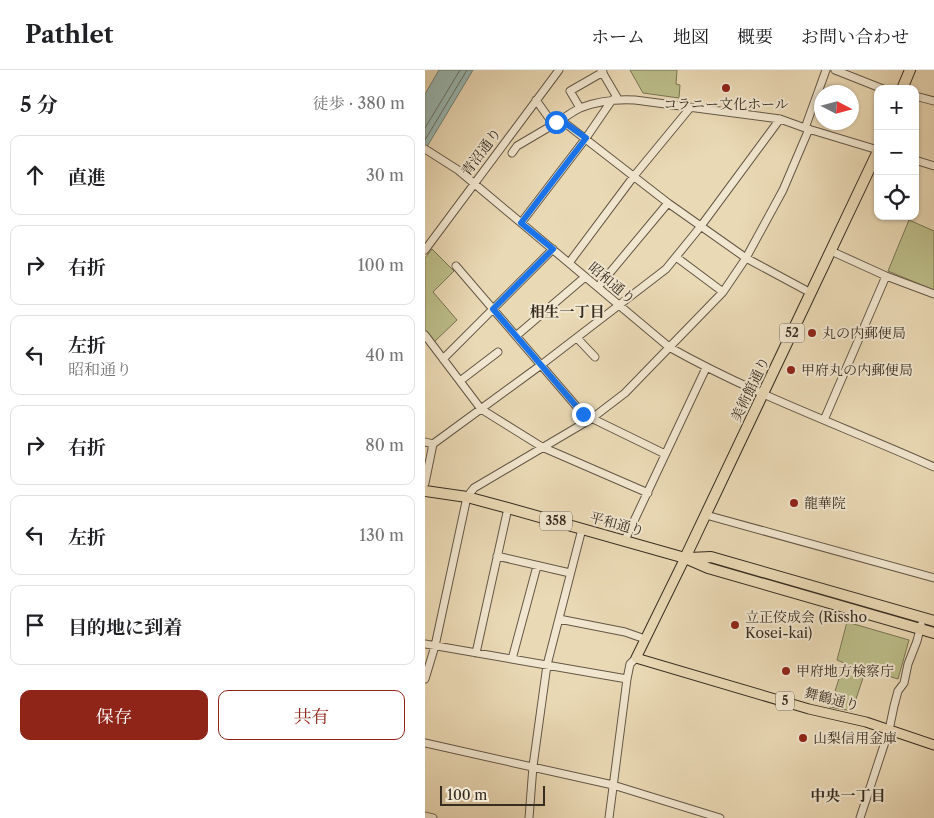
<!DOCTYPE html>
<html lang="ja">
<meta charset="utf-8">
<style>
:root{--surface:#fff;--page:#f2f2f2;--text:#202124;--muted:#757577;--line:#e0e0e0;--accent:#8f2418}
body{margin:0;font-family:"Libre Caslon Text","Noto Serif JP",serif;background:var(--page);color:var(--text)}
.controls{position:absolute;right:15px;top:15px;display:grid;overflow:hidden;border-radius:10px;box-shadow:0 1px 4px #0004}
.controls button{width:45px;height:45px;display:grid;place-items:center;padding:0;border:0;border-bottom:1px solid var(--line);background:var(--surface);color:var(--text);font:25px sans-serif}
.compass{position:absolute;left:389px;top:15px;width:45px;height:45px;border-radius:50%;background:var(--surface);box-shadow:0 1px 4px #0004;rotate:96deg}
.scale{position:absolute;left:15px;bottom:12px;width:105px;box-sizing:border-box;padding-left:5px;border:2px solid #362c20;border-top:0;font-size:14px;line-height:18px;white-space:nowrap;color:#362c20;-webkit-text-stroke:4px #f1e6cf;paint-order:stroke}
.stop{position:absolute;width:15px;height:15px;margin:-11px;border:4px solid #1a73e8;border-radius:50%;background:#fff}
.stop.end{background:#1a73e8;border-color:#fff;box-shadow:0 1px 5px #0008}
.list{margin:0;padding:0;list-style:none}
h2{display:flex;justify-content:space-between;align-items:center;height:65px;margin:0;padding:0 20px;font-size:21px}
h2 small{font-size:16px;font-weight:400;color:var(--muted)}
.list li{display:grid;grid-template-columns:32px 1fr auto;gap:15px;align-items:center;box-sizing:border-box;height:80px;margin:0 10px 10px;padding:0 10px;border:1px solid var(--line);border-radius:10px}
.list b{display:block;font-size:19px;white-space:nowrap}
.list p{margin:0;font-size:16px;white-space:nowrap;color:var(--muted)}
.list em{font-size:16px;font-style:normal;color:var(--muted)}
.actions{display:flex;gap:10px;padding:15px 20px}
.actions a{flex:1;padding:11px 0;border:1px solid var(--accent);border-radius:10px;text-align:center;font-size:18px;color:var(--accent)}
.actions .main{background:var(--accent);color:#fff}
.icon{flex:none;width:28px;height:28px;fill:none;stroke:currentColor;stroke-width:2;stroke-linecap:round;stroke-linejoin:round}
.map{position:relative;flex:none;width:509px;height:748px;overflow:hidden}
header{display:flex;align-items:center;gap:30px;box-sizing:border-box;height:70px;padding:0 25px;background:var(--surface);border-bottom:1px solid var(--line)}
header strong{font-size:24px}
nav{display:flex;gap:28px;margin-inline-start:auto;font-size:18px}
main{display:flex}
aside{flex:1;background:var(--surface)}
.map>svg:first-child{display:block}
.green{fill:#bcbe8a;stroke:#797555}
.water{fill:#9ab9b5;stroke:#728179}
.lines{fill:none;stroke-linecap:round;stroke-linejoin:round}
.shore{stroke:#68726a;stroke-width:1}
.minor-casing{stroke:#635745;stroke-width:9}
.major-casing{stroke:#362c20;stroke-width:11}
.highway-casing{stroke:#362c20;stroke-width:12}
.minor{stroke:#f1e6cf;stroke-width:7}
.major{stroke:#ead9b5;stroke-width:9}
.highway{stroke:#ead9b5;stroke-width:10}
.route{stroke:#1a73e8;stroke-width:6}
.poi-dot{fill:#8f2418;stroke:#f1e6cf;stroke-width:2}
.labels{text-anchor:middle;stroke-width:4;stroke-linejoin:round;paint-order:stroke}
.shield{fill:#f1e6cf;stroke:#6e6454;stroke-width:1}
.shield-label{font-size:12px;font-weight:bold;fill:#362c20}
.poi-label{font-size:14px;fill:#362c20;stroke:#f1e6cf;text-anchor:start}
.street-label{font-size:14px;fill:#362c20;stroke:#f1e6cf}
.neighbourhood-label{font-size:15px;font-weight:bold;fill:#362c20;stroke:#f1e6cf}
</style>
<header>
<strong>Pathlet</strong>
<nav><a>ホーム</a><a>地図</a><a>概要</a><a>お問い合わせ</a></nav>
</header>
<main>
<aside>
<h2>5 分<small>徒歩 · 380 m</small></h2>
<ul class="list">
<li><svg class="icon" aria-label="ahead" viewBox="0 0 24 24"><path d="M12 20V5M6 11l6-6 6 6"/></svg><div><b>直進</b></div><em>30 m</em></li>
<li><svg class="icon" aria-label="right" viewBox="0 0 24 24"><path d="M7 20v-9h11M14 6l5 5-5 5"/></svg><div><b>右折</b></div><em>100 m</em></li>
<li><svg class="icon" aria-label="left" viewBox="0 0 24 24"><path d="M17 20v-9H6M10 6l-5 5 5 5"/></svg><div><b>左折</b><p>昭和通り</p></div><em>40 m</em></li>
<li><svg class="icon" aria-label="right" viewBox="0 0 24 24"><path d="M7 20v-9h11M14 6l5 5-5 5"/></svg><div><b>右折</b></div><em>80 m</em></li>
<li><svg class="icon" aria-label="left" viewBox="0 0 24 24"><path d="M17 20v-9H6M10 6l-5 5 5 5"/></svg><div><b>左折</b></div><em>130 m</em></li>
<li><svg class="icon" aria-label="arrive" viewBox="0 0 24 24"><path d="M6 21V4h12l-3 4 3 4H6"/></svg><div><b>目的地に到着</b></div></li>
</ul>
<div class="actions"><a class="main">保存</a><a>共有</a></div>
</aside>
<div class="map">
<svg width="509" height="748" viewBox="0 0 509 748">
<rect width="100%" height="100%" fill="#ead9b5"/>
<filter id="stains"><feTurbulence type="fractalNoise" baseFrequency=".004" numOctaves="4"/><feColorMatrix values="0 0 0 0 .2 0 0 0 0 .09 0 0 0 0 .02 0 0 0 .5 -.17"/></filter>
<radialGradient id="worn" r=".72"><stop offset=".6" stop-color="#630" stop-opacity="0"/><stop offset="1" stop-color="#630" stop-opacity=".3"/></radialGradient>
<path class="green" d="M205,0H252L251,14L255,15L254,28L218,23Z
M484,150L509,161V220L463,201Z
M7,179L29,201L8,222L32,250L7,274L0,265V188Z
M422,552L484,570L473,609L441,599L427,641L405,637L419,593L412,590Z"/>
<path class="water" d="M14,0H48L0,80V24Z"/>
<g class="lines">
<path class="shore" d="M0,58L35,0
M0,70L42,0"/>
<g class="minor-casing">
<path id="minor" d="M176,0L193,29
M410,0L458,19
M490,26L509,31
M111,30L126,51L131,53C139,48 147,42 155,38C173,31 192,29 210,30L355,49L380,58L453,80
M155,38L145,21L178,2
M136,50L243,133L321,188L386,223
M380,58L401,0
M0,79L33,100L244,277C329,325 420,357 509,397
M87,83L92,76L131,53
M490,90L509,96
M96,153L161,68L187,30
M0,180L134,0
M406,181L461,206L509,224
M251,187L298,222
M144,193L209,106L265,38
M31,196L158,344L240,384
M173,217L243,133
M0,265L56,339L117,377L223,423
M91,266L160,207
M152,268L170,287
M18,289L128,179
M35,311L73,282
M399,350L461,206
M0,372L8,374
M0,413L8,374L116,295L241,199L276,156L355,49
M281,445L509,508
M200,470L281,298
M72,486L145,503
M134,549L200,562L220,569
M0,574L202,609
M51,583L83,438
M87,589L112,496
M0,609L10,576L42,427L49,418L166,349L200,323L298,222L321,188L358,120L384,59
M0,673L188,715L295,748
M0,746L8,748
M104,748L108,696L122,595L157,459
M184,748L202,609L205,594L211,588
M435,748L464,660L469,636L473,621L479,613L483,594L492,571L496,555"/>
</g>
<g class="major-casing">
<path id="major" d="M260,488L211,588L384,639L441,652L509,675"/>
</g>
<g class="highway-casing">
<path id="highway" d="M477,19L485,0
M0,421L42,427L83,438L260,488L283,498L509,563
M260,488L453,81
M264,488L286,487L509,551"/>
</g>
<use href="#minor" class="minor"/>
<use href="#major" class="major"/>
<use href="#highway" class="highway"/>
</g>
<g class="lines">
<path class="route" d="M131,52L136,50L161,68L96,153L128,179L68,239L158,344"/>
</g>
<g class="poi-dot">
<circle cx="301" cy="18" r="5"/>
<circle cx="387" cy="263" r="5"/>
<circle cx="366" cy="300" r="5"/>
<circle cx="369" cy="433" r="5"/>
<circle cx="310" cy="555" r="5"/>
<circle cx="361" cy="601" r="5"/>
<circle cx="378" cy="668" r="5"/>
</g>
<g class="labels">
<g class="shield">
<rect x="354.5" y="253.5" width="25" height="19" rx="4"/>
<rect x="115" y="441.5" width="32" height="19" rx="4"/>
<rect x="351" y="621.5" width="18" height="19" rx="4"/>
</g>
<g class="shield-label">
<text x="367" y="267">52</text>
<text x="131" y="455">358</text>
<text x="360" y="635">5</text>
</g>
<g class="poi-label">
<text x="301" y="39" text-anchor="middle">コラニー文化ホール</text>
<text x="397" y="268">丸の内郵便局</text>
<text x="376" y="305">甲府丸の内郵便局</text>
<text x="379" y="438">龍華院</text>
<text x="320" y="552">立正佼成会 (Rissho<tspan x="320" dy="16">Kosei-kai)</tspan></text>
<text x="371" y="606">甲府地方検察庁</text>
<text x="388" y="673">山梨信用金庫</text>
</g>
<g class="street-label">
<text transform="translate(56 82) rotate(-53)" y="5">青沼通り</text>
<text transform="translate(187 213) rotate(40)" y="5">昭和通り</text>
<text transform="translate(325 319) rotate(-64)" y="5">美術館通り</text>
<text transform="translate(192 454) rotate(15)" y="5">平和通り</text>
<text transform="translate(407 629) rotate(14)" y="5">舞鶴通り</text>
</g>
<g class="neighbourhood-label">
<text x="142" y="247">相生一丁目</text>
<text x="423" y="731">中央一丁目</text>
</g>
</g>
<rect width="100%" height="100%" filter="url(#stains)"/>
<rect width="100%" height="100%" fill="url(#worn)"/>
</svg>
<div class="controls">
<button>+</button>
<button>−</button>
<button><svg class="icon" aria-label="locate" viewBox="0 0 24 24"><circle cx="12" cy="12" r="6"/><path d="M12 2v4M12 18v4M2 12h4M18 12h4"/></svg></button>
</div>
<svg class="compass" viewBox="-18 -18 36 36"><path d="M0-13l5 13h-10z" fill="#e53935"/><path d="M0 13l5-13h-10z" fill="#757577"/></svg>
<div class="scale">100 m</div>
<div class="stop" style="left:131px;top:52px"></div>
<div class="stop end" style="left:158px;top:344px"></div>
</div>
</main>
